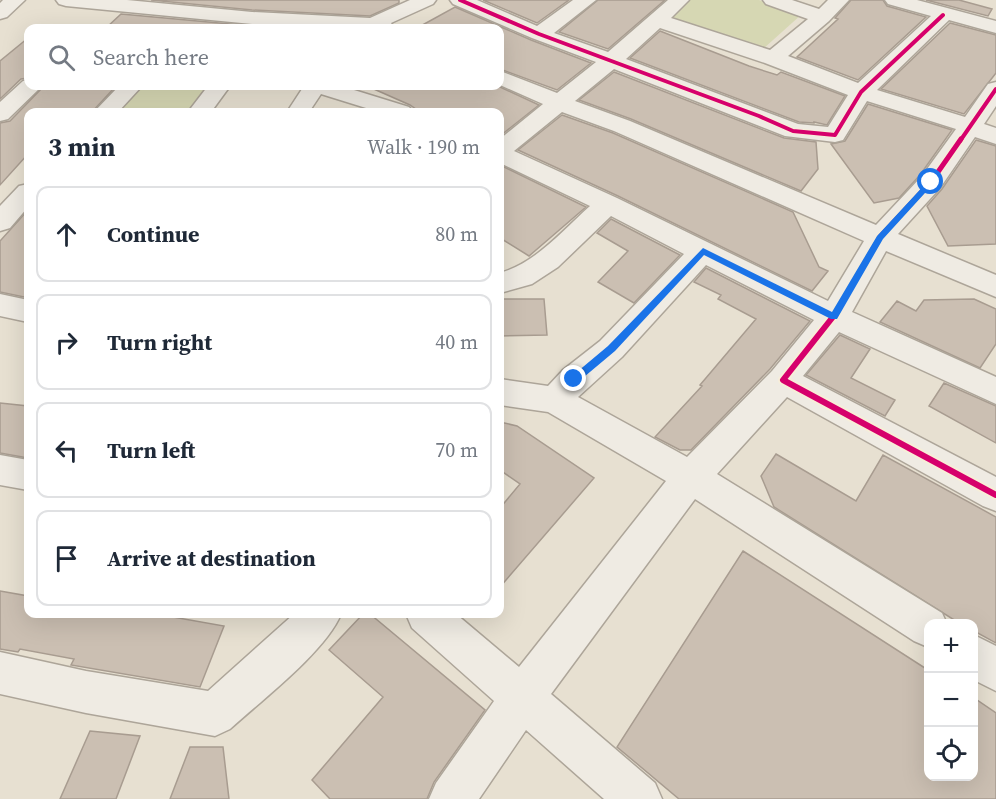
<!DOCTYPE html>
<meta charset="utf-8">
<style>
:root{--surface:#fff;--page:#f6f6f7;--text:#1f2937;--muted:#747a83;--line:#e0e1e3}
body{margin:0;font-family:"Source Serif 4",serif;background:var(--page);color:var(--text)}
.controls{position:absolute;right:18px;bottom:18px;display:grid;overflow:hidden;border-radius:12px;box-shadow:0 6px 24px #0002}
.controls button{width:54px;height:54px;display:grid;place-items:center;padding:0;border:0;border-bottom:2px solid var(--line);background:var(--surface);color:var(--text);font:30px sans-serif}
.stop{position:absolute;width:18px;height:18px;margin:-14px;border:4px solid #1a73e8;border-radius:50%;background:#fff}
.stop.end{background:#1a73e8;border-color:#fff;box-shadow:0 2px 6px #0008}
.list{margin:0;padding:0;list-style:none}
h2{display:flex;justify-content:space-between;align-items:center;height:78px;margin:0;padding:0 24px;font-size:26px}
h2 small{font-size:20px;font-weight:400;color:var(--muted)}
.list li{display:grid;grid-template-columns:39px 1fr auto;gap:18px;align-items:center;box-sizing:border-box;height:96px;margin:0 12px 12px;padding:0 12px;border:2px solid var(--line);border-radius:12px}
.list b{display:block;font-size:22px;white-space:nowrap}
.list em{font-size:20px;font-style:normal;color:var(--muted)}
.icon{flex:none;width:33px;height:33px;fill:none;stroke:currentColor;stroke-width:2;stroke-linecap:round;stroke-linejoin:round}
.map{position:relative;flex:none;width:996px;height:799px;overflow:hidden}
.search{position:absolute;background:var(--surface);box-shadow:0 6px 24px #0002;left:24px;top:24px;width:480px;height:66px;display:flex;align-items:center;gap:15px;box-sizing:border-box;padding:0 21px;border-radius:12px;color:var(--muted);font-size:22px}
.panel{position:absolute;background:var(--surface);box-shadow:0 6px 24px #0002;left:24px;top:108px;width:480px;height:510px;border-radius:12px}
.map>svg:first-child{display:block}
.green{fill:#d6d7b3}
.building{fill:#cbbfb2;stroke:#a89c90;stroke-width:1.5}
.lines{fill:none;stroke-linecap:round;stroke-linejoin:round}
.minor-casing{stroke:#ada599;stroke-width:3}
.minor{fill:#efebe3;fill-rule:evenodd}
.cycleway-far2-casing{stroke:#f7eed8;stroke-width:6}
.cycleway-far1-casing{stroke:#f7eed8;stroke-width:8}
.cycleway-casing{stroke:#f7eed8;stroke-width:10}
.cycleway-far2{stroke:#d6006c;stroke-width:4}
.cycleway-far1{stroke:#d6006c;stroke-width:5}
.cycleway{stroke:#d6006c;stroke-width:6}
.route{fill:#1a73e8}
</style>
<div class="map">
<svg width="996" height="799" viewBox="0 0 996 799">
<rect width="100%" height="100%" fill="#e7e0d1"/>
<path class="green" d="M690,0H759L802,14L763,49L668,17Z
M141,86H212L189,112H115Z"/>
<path class="building" d="M151,0H399V3L370,16L252,10Z
M483,0H569L537,23Z
M598,0H665L608,49L559,32Z
M851,0H883L887,6L926,17L858,80L797,57L838,19L835,18Z
M926,0H959L992,9L988,16Z
M455,7L531,40L591,63L557,90L500,69V28H417Z
M121,14L252,26L295,28H106Z
M950,23L996,35V73L964,114L881,89Z
M660,31L749,66L777,75L781,72L845,96L827,125L814,122V123L799,122L630,58Z
M28,38V78L21,79L0,99V61Z
M614,72L784,138L816,142L818,169L801,191L631,119L579,100Z
M44,86H116L92,112H28V154L0,185V123L10,121Z
M367,86H498L539,105L500,136V112H420L410,105Z
M868,104L952,130L920,175L899,198L874,203L831,144L845,141Z
M562,115L613,133L793,212L819,267L828,271L812,291L618,196L518,150Z
M976,140L996,146V244L948,246L927,206L942,189Z
M500,165L586,207L529,256L500,238Z
M28,210V292L24,297L0,292V241Z
M611,219L680,255L634,303L598,282L628,251L597,233Z
M706,268L810,321L770,369L691,450H680L655,437L702,386L700,385L756,319L718,299L721,295L694,282Z
M500,299H544L547,335L500,336Z
M974,299L996,309V344L980,368L880,322L897,301L916,311L924,300Z
M840,335L870,349L851,378L895,400L885,416L806,375Z
M944,383L996,406V443L929,406Z
M0,403L28,406V458L0,453Z
M500,422L517,426L594,478L500,587V508L520,484L500,470Z
M776,454L856,501L883,455L996,517V643L974,631V624L959,623L774,507L761,476Z
M743,551L928,670V777H974V698L996,713V799H679L617,747Z
M0,591L28,596V614H156L224,626L200,687L71,665L74,659L20,649L18,652L0,649Z
M363,614H370L485,710L434,782L427,799H330L312,780L383,697L329,650Z
M90,731L140,736L116,799H60Z
M190,747H223L229,799H170Z"/>
<g class="lines">
<g class="minor-casing">
<path id="minor" d="M3,0H25L7,17L0,19V3Z
M56,0H127L252,12L370,18L410,0H436L433,4L391,23L394,28L252,24L66,6L59,4Z
M450,0H477L537,26L573,0H596L554,33L608,52L668,0H689L671,18L770,50L808,19L766,4L763,0H792L819,9L828,0H849L829,21L788,56L858,83L931,16L888,4L885,0H917L996,21V33L949,20L877,90L965,117L988,84L996,82V106L984,124L996,128V144L975,137L940,188L898,234L996,275V297L886,251L852,312L996,377V404L839,332L803,376L996,477V511L983,506L787,397L717,474L942,613L947,624H928V647L914,641L695,499L551,694L655,783L662,799H604L526,730L479,799H429L436,783L494,701L412,628L406,614H456L519,667L666,481L548,412L500,405V379L548,386L563,370L600,341L684,254L611,216L558,267L532,284L500,293V273C536,263 563,230 590,206L500,163V139L543,104L500,85V71L557,93L596,62L532,38L453,4ZM660,28L765,63L848,95L828,127L798,124L626,59ZM614,69L785,136L835,142L843,140L867,101L956,129L922,176L876,225L630,121L575,101ZM562,112L614,131L864,241L828,301L617,198L514,151ZM706,265L814,320L772,371L687,457L578,397L622,357Z
M28,80V86H42L8,119L0,121V102L23,81Z
M119,86H142L118,112H94Z
M208,86H230L211,112H188Z
M304,86H341L409,107L413,112H379L321,94L309,112H287Z
M28,184V207L10,228L0,231V206L19,186Z
M0,294L28,300V322L0,316Z
M0,455L28,460V490L0,485Z
M294,614H341C326,651 262,700 230,729L215,736L86,713L0,694V652L86,671L208,691Z
M974,635L996,646V691L974,680Z"/>
</g>
<use href="#minor" class="minor"/>
<g class="cycleway-far2-casing">
<path id="cycleway-far2" d="M460,0L539,34L759,116L793,131L835,135L861,92L943,15
M960,141L996,89"/>
</g>
<g class="cycleway-far1-casing">
<path id="cycleway-far1" d="M835,314L880,237L931,182L961,139"/>
</g>
<g class="cycleway-casing">
<path id="cycleway" d="M836,313L783,380L996,495"/>
</g>
<use href="#cycleway-far2" class="cycleway-far2"/>
<use href="#cycleway-far1" class="cycleway-far1"/>
<use href="#cycleway" class="cycleway"/>
</g>
<path class="route" d="M928,181L935,182L883,239L837,319H831L704,255L615,351L578,382H571V377L608,346L703,248L832,312L877,236Z"/>
</svg>
<div class="controls">
<button>+</button>
<button>−</button>
<button><svg class="icon" aria-label="locate" viewBox="0 0 24 24"><circle cx="12" cy="12" r="6"/><path d="M12 2v4M12 18v4M2 12h4M18 12h4"/></svg></button>
</div>
<div class="stop" style="left:931px;top:182px"></div>
<div class="stop end" style="left:574px;top:379px"></div>
<div class="search"><svg class="icon" aria-label="search" viewBox="0 0 24 24"><circle cx="10" cy="10" r="6"/><path d="M15 15l6 6"/></svg>Search here</div>
<section class="panel">
<h2>3 min<small>Walk · 190 m</small></h2>
<ul class="list">
<li><svg class="icon" aria-label="ahead" viewBox="0 0 24 24"><path d="M12 20V5M6 11l6-6 6 6"/></svg><div><b>Continue</b></div><em>80 m</em></li>
<li><svg class="icon" aria-label="right" viewBox="0 0 24 24"><path d="M7 20v-9h11M14 6l5 5-5 5"/></svg><div><b>Turn right</b></div><em>40 m</em></li>
<li><svg class="icon" aria-label="left" viewBox="0 0 24 24"><path d="M17 20v-9H6M10 6l-5 5 5 5"/></svg><div><b>Turn left</b></div><em>70 m</em></li>
<li><svg class="icon" aria-label="arrive" viewBox="0 0 24 24"><path d="M6 21V4h12l-3 4 3 4H6"/></svg><div><b>Arrive at destination</b></div></li>
</ul>
</section>
</div>
